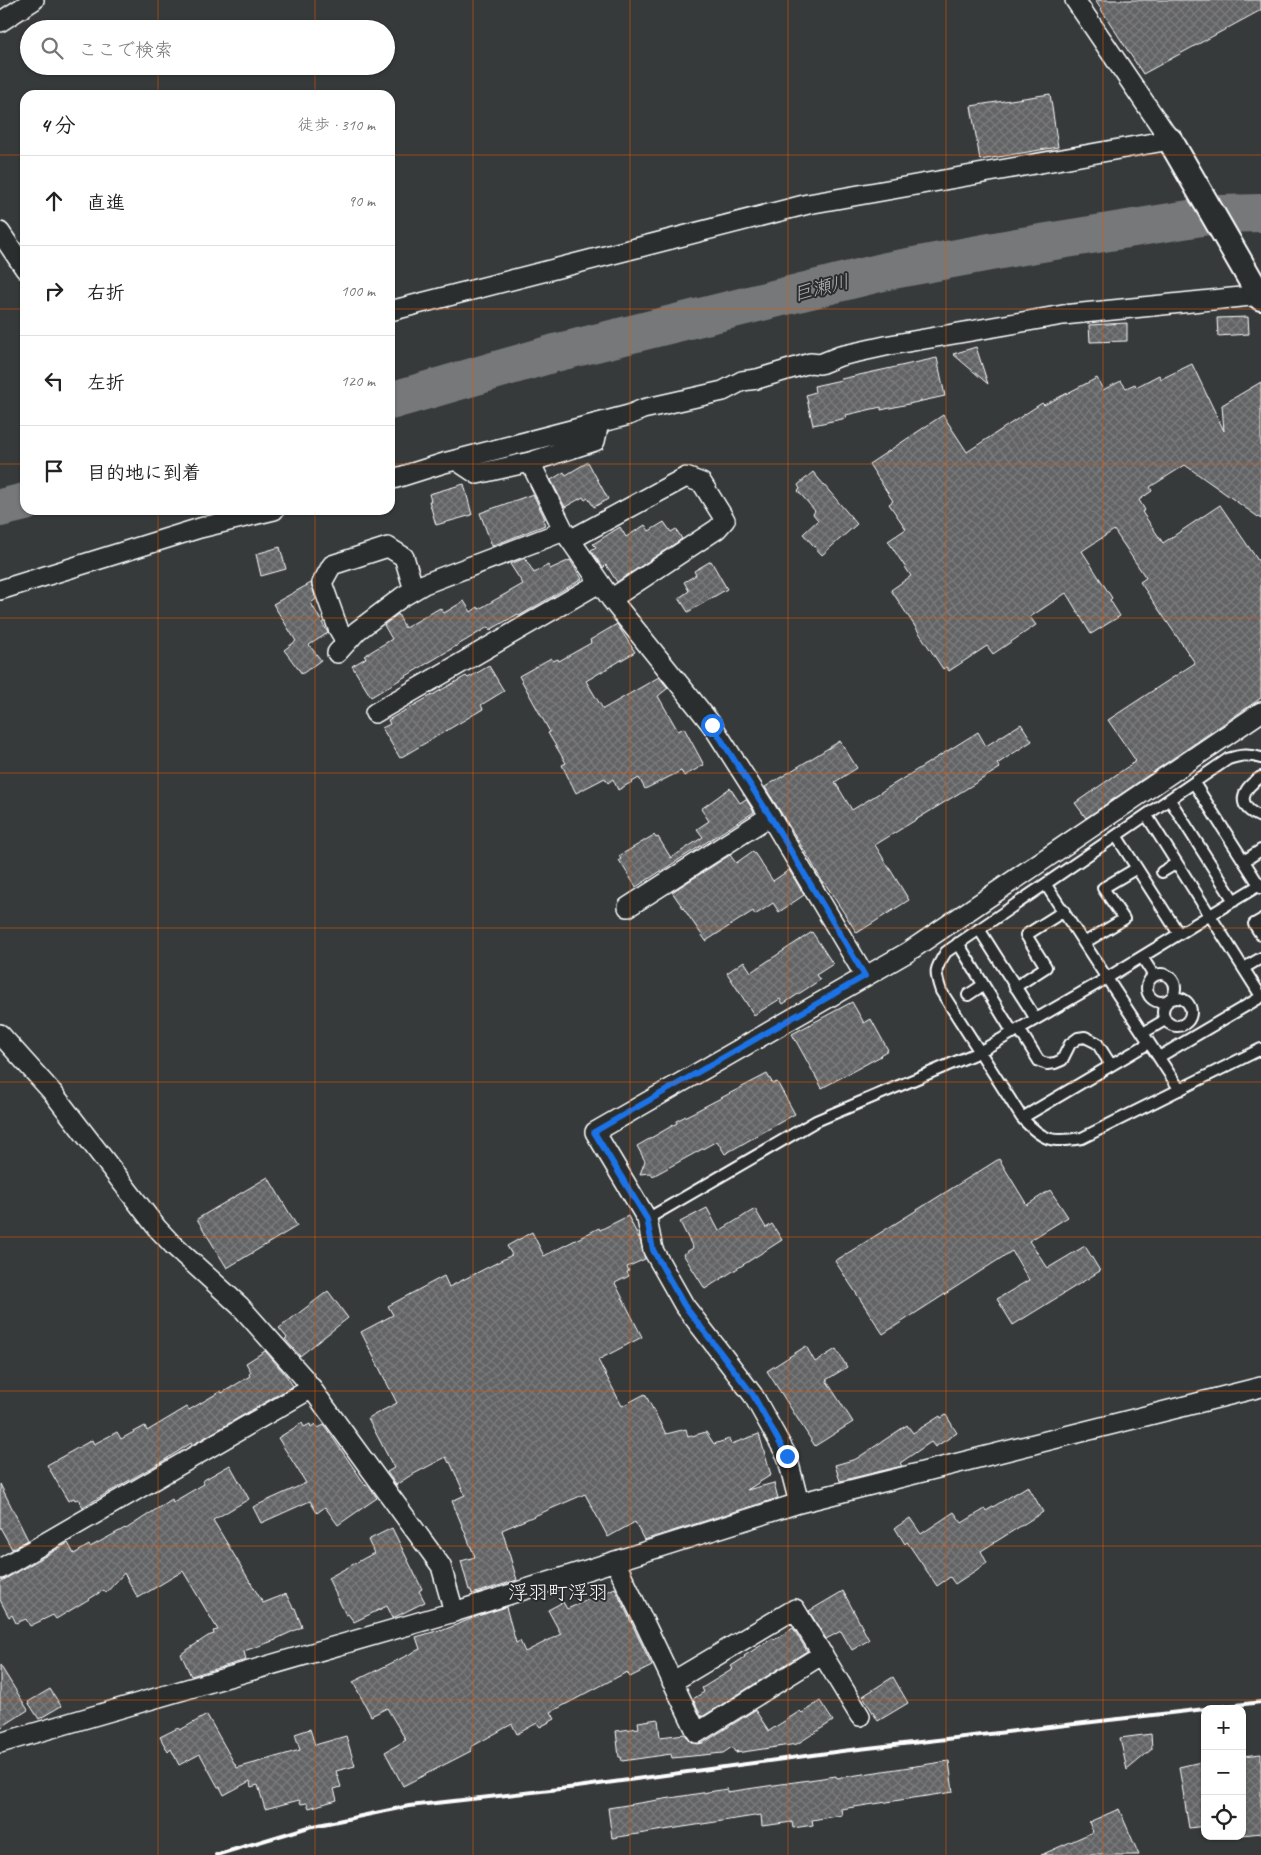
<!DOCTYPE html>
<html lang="ja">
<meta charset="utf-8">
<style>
:root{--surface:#fff;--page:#f2f2f2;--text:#222;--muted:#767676;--line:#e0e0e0}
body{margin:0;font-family:Caveat,"Klee One",sans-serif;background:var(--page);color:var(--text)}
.controls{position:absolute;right:15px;bottom:15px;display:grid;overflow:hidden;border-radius:10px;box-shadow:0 1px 4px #0004}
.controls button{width:45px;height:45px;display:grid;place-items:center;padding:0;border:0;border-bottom:1px solid var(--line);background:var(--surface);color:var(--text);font:25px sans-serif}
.stop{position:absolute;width:15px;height:15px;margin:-11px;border:4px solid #1a73e8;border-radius:50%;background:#fff}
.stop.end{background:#1a73e8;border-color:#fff;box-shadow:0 1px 5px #0008}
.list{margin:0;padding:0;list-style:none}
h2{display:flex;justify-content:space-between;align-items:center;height:65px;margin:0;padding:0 20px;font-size:21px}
h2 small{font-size:16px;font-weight:400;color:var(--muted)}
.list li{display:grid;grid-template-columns:32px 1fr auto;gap:15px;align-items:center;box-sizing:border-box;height:90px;padding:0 20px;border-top:1px solid var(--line)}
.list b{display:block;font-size:19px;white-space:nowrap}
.list em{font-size:16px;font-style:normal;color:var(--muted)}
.icon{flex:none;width:28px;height:28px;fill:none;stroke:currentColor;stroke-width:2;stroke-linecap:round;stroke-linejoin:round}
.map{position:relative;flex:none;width:1261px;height:1855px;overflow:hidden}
.search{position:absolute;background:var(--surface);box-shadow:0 1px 4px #0004;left:20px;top:20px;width:375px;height:55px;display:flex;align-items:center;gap:12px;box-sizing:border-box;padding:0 18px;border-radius:28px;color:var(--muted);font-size:19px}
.panel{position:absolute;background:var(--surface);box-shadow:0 1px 4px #0004;left:20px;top:90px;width:375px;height:425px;border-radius:15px}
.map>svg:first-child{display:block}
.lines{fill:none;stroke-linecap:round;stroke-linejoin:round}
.river{stroke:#767879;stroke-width:38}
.building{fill:url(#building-cross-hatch);stroke:#fff}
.service-casing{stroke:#fff;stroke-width:14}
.minor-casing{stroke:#fff;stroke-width:22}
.tertiary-casing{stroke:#fff;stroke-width:28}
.service{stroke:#2a2d2e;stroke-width:10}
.minor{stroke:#2a2d2e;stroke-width:19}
.tertiary{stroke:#2a2d2e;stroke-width:24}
.rail{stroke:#fff;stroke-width:4}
.route{stroke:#1a73e8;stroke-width:6}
.grid{fill:none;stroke:#e8590c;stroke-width:1;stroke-opacity:0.55}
.labels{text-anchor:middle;stroke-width:4;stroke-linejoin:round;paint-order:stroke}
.water-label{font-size:19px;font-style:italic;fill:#b4b5b5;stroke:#2a2d2e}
.quarter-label{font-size:20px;fill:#fff;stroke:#2a2d2e}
</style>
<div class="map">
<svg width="1261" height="1855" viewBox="0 0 1261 1855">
<defs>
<pattern id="building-cross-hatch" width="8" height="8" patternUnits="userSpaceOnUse" patternTransform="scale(1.25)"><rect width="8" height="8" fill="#636465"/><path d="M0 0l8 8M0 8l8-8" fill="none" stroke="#7a7b7c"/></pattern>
</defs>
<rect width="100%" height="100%" fill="#373a3b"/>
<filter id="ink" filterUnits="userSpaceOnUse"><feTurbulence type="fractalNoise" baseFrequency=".02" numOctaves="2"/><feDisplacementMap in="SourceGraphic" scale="10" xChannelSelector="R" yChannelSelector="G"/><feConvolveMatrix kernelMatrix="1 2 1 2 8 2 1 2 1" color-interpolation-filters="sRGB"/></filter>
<g filter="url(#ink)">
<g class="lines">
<path class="river" d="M390,401L555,353L887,271L1017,247L1220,214L1261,213
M0,508L25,502"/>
</g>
<path class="building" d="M1095,0H1261V10L1143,74Z
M1050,94L1058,147L980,160L971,106Z
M1248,317L1249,334L1218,336L1217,318Z
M1127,323V341L1090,342L1089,325Z
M976,347L988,384L953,354Z
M937,358L945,396L881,410V407L846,415L847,418L813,425L806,395L815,392L814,386L841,380V379Z
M1192,364L1224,431L1222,405L1261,382V519L1185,465L1150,487L1152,491L1139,500L1145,510L1142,512L1163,543L1220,505L1261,565V698L1086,818L1075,803L1136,761L1108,720L1195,663L1140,582L1146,578L1114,530L1082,551L1112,598L1110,600L1120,616L1091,634L1066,593L1030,617L1036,625L993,654L987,646L949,671L946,667L943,669L891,590L911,576L888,541L906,529L889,504L893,501L869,464L943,415L967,452L1042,403L1044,405L1097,378L1103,390L1121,381L1126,388L1135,384L1136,387L1159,375L1161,379Z
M588,462L608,499L594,507L588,498L585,500L583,497L565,507L551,480L564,472L566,475Z
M813,472L857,524L822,555L803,534L818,520L813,514L815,511L798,491L800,489L798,485Z
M464,484L472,515L436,525L429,501H431L429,494Z
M533,494L545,519L543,520L545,525L492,546L480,513Z
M664,522L671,532L676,529L682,539L617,582L606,565L603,568L591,550L596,547L593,544L620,527L626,537L645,525L649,531Z
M280,547L286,569L261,576L256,554Z
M525,558L534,573L548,565L550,569L570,560L582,579L519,616L518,614L490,630L488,627L371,697L352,666L366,658L364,656L392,639L384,625L398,614L405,628L440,608L444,613L464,601L471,612L478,607L479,609L523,584L510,564Z
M711,561L727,589L688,612L679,598L689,591L684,582L696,575L694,571Z
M311,583L316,599L311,603L328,633L309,645L321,660L302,674L284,650L296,641L273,604Z
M617,624L635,652L586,681L603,709L659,677L668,688L658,696L678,731L684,728L704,765L684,776L681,771L645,789L639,778L618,790L613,779L608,783L605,778L576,793L562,765L566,763L548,733L550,732L519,676L551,658L553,661L558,659L559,661L591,643L590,640Z
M489,666L504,691L481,705L483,709L400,758L382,728L390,724L388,720L466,676L468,678Z
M1021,724L1032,741L997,764L1000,768L875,845L909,900L857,933L824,882L823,883L809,858L765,787L840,741L857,768L835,782L852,810L978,732L986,746Z
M730,788L740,803L746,799L754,812L636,887L619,860L621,859L619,856L654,835L656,838L658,837L671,858L703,837L697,829L709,821L701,809Z
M753,851L773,881L789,870L804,895L779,912L773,903L755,915L753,911L706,941L672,892L730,855L736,863Z
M812,932L833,964L816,975L820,980L783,1004L780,999L754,1015L727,973L744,961L751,972Z
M852,1002L864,1023L871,1019L888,1050L880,1055L881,1056L822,1088L792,1034Z
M767,1074L773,1084L777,1082L795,1114L725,1154L717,1141L653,1176L651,1173L640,1174L645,1161L637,1146L677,1123L676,1121L696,1111Z
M999,1159L1027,1205L1050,1190L1068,1217L1029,1241L1048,1268L1085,1246L1100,1271L1013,1325L997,1299L1029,1280L1012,1251L883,1334L835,1261Z
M268,1177L297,1226L227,1268L197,1219Z
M707,1208L719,1231L755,1209L766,1228L772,1224L782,1240L705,1289L683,1254L693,1248L680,1222Z
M628,1216L640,1240L645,1259L627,1267L629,1271L627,1272L629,1276L615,1283L642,1337L598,1360L622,1406L645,1394L666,1434L686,1429L688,1437L706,1432L714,1444L729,1439L731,1444L759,1434L771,1475L747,1490L774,1483L778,1498L644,1540L635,1522L608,1537L585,1494L502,1530L517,1580L472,1594L471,1590H469L461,1561L475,1557L452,1501L465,1495L450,1462L449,1463L446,1457L408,1477L396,1485L387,1472L394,1468L368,1418L397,1403L361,1332L393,1315L388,1306L444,1276L449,1287L512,1255L507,1246L532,1232L544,1256L599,1228L600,1230Z
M328,1291L348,1318L300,1356L285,1339L287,1338L279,1328Z
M806,1346L815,1362L836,1349L847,1367L826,1380L853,1422L815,1446L767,1371Z
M265,1351L285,1374L293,1386L192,1445L191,1443L163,1461L83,1507L78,1499L75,1500L74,1498L68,1501L47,1465L92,1440L94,1444L117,1432L121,1439L145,1426L147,1431L187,1407L189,1410L221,1391L222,1393L250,1376L249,1374L251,1372L246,1363Z
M946,1415L957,1433L935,1447L931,1442L900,1463L902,1466L840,1481L835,1465L856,1459L907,1425L913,1433L940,1416L941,1418Z
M302,1423L304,1427L310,1424L311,1427L315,1424L318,1428L324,1425L366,1486L368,1485L377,1498L338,1525L325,1507L317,1513L310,1501L261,1523L253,1507L306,1483L278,1438Z
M230,1465L249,1499L213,1520L263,1603L286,1594L293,1608H295L302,1627L276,1639V1640L244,1651L246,1660L191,1676L181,1654L208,1636L214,1634L213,1631L218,1630L183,1571L138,1598L124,1573L106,1593L104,1590L56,1619L53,1615L30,1626L26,1619L16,1623L12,1615L9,1617L0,1600V1582L68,1543L74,1554L89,1545L90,1547L125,1528L126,1529L172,1499L173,1502L204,1484L202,1481Z
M0,1484L28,1540L12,1549L0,1527Z
M1028,1486L1043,1512L981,1551L987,1563L955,1584L950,1577L937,1586L907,1542L905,1544L895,1528L910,1518L921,1534L954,1512L962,1523L985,1509L986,1511Z
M392,1528L422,1589L419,1591L425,1602L393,1618L387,1606L354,1622L348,1614L346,1615L328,1578L374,1553L368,1540Z
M615,1588L652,1666L630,1677L627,1672L551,1712L555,1719L540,1727L537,1723L517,1734L512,1724L471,1747V1751L403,1786L385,1752L406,1740L387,1708L371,1716L353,1682L420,1649L416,1637L440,1630L441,1631L478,1616L506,1607L516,1643L520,1641L525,1652L561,1634L548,1610L563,1602L567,1609Z
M843,1591L869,1640L852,1650L841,1631L826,1639L809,1611Z
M793,1628L807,1651L702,1717L693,1699L704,1692L702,1688L733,1669L731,1666L745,1657L744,1656L773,1638L774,1640Z
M0,1665L28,1710L0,1728Z
M893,1677L908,1703L878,1721L863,1696Z
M50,1689L61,1706L39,1719L28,1702Z
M820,1701L833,1721L797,1744L736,1753L738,1751L735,1752L732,1747L723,1753L672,1758L671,1754L622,1761L621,1757H619L616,1731L639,1728L638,1722L658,1719L660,1737L685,1734L691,1742L698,1744L703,1743L755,1710L769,1731L800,1711L802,1713Z
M207,1715L237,1768L300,1750L295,1734L310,1729L315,1745L346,1736L355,1766L336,1771L341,1787L334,1789L337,1800L309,1808L307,1803L301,1804L299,1800L265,1809L258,1785L251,1787L250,1781L224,1795L220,1787H218L200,1754L179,1765L171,1749L168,1752L160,1737L178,1728L180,1730Z
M1151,1734L1152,1749L1127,1770L1120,1738Z
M1261,1754V1833L1242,1835V1756Z
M949,1761L953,1792L841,1809L842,1815L812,1820L813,1825L793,1828L792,1822L762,1826L761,1815L612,1838L608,1808L727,1789V1792L836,1776L837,1778Z
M1205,1761V1826L1189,1828L1179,1767Z
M1119,1809L1139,1855H1041L1093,1832L1089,1822Z"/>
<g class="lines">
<g class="service-casing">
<path id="service" d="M1261,758C1249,754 1240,755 1228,759L946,952C935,969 934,971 941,991L1022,1118C1043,1141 1052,1143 1082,1138L1261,1049
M1261,777C1240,790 1236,807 1261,817
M1194,783L1261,888
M1170,800L1234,901
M1147,816L1261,996
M1117,837L1179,934
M1244,861L1261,850
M1162,872L1177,863
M1046,885L1180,1090
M1261,920L1254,924L1261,935
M979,929L1036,1019
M958,943L1013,1033
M1084,943L1124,919L1103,888L1137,868
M1142,957L1154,976
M1244,968L1261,958
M1147 988a14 14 0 1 1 28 0a14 14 0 1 1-28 0Z
M1015,987L1046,967L1026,935L1064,911
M968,995L983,985
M1163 1012a14 14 0 1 1 28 0a14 14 0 1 1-28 0Z
M1019,1029L1039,1061L1047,1064L1055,1063L1062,1060L1070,1044L1078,1038L1085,1037L1097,1043L1111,1065
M1143,1033L1165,1020
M1159,1057L1261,997
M1022,1118L1149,1043
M647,1219L816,1121L979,1052L1107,978L1261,884"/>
</g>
<g class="minor-casing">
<path id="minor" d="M0,22L34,0
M0,232L25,269
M390,311L808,204L1170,140L1075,0
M456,460L477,474L530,462L564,531L611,599L712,725L770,816L865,976
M530,462L595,441L599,423
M390,480L444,463L629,415L643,409L723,391L742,381L757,379L810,363L820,364L840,356L890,345L1063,315L1261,295
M570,540L686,477L702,483L725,520L717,529L611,599
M0,590L200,528L274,510
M346,642L338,628L322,583L332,565L388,547L404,557L414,590
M337,653L357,631L402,597L424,584L564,531
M375,713L599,583
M628,907L770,816
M0,1034L53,1093L157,1228L173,1245L240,1306L304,1378L441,1566L454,1612
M799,1503L787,1456L753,1395L684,1305L653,1250L647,1219L595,1132L908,952L1261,712
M615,1561L697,1733L823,1654
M0,1569L312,1388
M672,1682L795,1609L860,1716
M0,1743L454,1612L799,1503L1261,1387"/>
</g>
<g class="tertiary-casing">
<path id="tertiary" d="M1170,140L1261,298"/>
</g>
<use href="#service" class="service"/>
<use href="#minor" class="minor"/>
<use href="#tertiary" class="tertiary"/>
<path class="rail" d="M1205,1709L1261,1702
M216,1855L309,1827L409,1806L577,1787L842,1751L1205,1709"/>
</g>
</g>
<g class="lines" filter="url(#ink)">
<path class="route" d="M712,725L770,816L865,976L594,1132L647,1219L653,1250L684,1305L753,1395L787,1456"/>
</g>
<path class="grid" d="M158,0V29M315,0V29M473,0V1855M630,0V1855M788,0V1855M946,0V1855M1103,0V1855M158,66V95M315,66V95M0,155H25M390,155H1261M0,309H25M390,309H1261M0,464H25M390,464H1261M158,510V1855M315,510V1855M0,618H1261M0,773H1261M0,928H1261M0,1082H1261M0,1237H1261M0,1391H1261M0,1546H1261M0,1700H1261"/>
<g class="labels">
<g class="water-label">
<text transform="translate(821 287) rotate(-14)" y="7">巨瀬川</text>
</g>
<g class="quarter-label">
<text x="558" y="1599">浮羽町浮羽</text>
</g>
</g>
</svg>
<div class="controls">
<button>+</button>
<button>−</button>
<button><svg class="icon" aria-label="locate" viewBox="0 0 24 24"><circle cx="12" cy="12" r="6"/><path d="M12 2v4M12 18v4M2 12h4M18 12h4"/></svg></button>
</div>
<div class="stop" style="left:712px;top:725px"></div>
<div class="stop end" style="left:787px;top:1456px"></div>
<div class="search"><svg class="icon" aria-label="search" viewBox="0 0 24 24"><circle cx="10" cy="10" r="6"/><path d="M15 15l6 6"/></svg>ここで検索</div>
<section class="panel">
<h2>4 分<small>徒歩 · 310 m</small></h2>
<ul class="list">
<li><svg class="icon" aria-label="ahead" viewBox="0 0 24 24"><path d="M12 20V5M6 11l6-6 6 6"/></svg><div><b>直進</b></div><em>90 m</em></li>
<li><svg class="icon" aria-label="right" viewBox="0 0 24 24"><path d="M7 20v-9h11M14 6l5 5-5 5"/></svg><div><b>右折</b></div><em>100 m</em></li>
<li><svg class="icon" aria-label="left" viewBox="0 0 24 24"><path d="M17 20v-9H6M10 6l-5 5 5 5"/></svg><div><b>左折</b></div><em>120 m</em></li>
<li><svg class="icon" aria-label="arrive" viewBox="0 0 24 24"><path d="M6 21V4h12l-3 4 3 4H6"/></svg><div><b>目的地に到着</b></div></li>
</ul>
</section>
</div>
